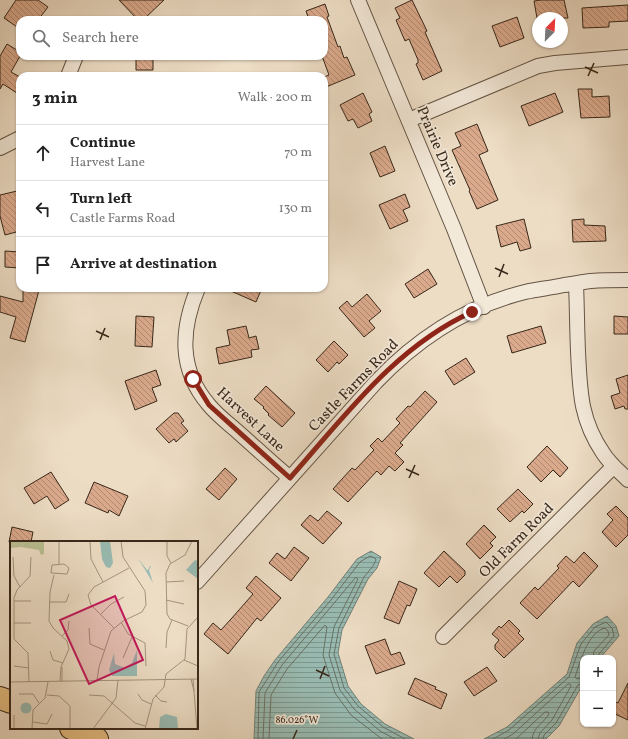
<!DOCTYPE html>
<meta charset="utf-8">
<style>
:root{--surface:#fff;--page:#f6f6f6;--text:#222;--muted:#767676;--line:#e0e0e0}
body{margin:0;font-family:Vollkorn,serif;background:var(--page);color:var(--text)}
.controls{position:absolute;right:12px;bottom:12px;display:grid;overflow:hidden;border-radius:8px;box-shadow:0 1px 3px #0004}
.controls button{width:36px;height:36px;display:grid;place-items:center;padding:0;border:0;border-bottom:1px solid var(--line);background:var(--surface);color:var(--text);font:20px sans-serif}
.compass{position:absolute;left:532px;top:12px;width:36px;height:36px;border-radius:50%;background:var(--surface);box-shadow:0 1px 3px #0004;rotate:24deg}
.stop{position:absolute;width:12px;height:12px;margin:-9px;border:3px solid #8f2418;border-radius:50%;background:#fff}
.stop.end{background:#8f2418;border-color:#fff;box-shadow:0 1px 4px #0008}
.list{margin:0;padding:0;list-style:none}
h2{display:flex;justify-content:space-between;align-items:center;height:52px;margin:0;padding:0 16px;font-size:17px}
h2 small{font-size:13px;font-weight:400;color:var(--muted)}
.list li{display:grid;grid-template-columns:26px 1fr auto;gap:12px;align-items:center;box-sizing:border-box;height:56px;padding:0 16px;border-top:1px solid var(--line)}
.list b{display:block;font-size:15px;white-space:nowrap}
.list p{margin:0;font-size:13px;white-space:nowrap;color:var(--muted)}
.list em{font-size:13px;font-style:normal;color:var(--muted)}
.icon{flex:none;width:22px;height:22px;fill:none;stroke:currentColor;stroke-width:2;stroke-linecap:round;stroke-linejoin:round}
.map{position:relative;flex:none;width:628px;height:739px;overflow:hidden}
.search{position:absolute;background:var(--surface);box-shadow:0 1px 3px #0004;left:16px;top:16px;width:312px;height:44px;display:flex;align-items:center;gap:10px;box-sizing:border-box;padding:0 14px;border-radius:12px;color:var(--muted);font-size:15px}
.panel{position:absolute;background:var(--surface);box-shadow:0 1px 3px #0004;left:16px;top:72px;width:312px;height:220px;border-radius:12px}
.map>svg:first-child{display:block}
.water{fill:url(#water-rules);stroke:#728076}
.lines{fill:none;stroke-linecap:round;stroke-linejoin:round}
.shore{stroke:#687266;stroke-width:1}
.building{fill:url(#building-back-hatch);stroke:#372719}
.minor-casing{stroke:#645444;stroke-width:16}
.primary-casing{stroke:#372719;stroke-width:24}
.minor{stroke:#f3e9d9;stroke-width:14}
.primary{stroke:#e6be82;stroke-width:22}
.route{stroke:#8f2418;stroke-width:5}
.ticks{fill:none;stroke:#372719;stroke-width:1.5}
.labels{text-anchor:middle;stroke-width:3.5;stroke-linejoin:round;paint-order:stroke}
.street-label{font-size:15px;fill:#372719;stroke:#f3e9d9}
.inset-road{fill:none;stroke:#a49480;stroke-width:1}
.view{fill:#c2185b;fill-opacity:0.15;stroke:#c2185b;stroke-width:2}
.inset-edge{fill:none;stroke:#372719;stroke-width:2}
.ticks-label{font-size:10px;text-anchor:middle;fill:#372719;stroke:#f3e9d9;stroke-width:3.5;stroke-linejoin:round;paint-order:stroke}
</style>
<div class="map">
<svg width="628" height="739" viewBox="0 0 628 739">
<defs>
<pattern id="water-rules" width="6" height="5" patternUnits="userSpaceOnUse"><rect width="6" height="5" fill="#99bcb4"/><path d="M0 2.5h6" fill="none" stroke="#7e9992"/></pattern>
<pattern id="building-back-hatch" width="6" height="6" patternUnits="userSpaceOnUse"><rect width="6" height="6" fill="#dbaa8d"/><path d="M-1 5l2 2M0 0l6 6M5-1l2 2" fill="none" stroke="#b28a72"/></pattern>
</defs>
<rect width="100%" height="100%" fill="#edddc5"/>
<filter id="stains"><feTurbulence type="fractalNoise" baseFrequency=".005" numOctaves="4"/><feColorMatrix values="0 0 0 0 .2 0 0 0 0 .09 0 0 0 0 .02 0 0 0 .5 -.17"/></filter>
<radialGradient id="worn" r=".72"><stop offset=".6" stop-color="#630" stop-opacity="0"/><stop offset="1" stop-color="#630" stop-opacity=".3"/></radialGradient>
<path class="water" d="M371,551L381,557L377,568L368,579L342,630L338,653L348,686L361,704L385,724L414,739H254L256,691L264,676L275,660L328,597L357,559Z
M607,616L616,626L619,636L600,658H583V684L559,726L546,739H484L507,727L567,674L577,643L593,624Z"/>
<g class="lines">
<path class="shore" d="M583,678L577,679L575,677C580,662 588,632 605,628L608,631L609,635L594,651L593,658
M258,739L259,692L268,678L278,662L331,600L360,562L370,556L375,558L376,560L373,566L364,577L339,628L334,654L344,688L358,706L383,727L405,739
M263,739L265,693L282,665L356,577L358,579L334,627L329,655L340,690L354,709L380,731L395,739
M269,739L271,695L287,669L325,625L327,627L323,655L335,693L351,715L382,739
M493,739L509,730L569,677L581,644L595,627L606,622L612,628L614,636L599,654L598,658
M504,739L513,734L568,684H570L571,686L552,720L540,733L538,739
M516,739L545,712H548L549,714C544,723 533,727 532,739
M543,739L544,735L556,723L578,685L583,683"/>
</g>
<path class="building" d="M16,0H38L48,7L38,20H34L29,16L26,20H20V29L4,18Z
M119,0H164L143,20H138Z
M412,0L427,31L425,32L442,71L423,80L416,64L418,63V60L409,39L405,41L396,20L400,18L395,8Z
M541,0H564L568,18H537L534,1Z
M325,4L329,16L327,17L338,47L340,46L344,58L347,57L355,75L326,87L324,77L329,75L322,56H324V20H309L306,11Z
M628,5V21L609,22V27L583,28L582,8Z
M517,17L524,38L500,47L492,26Z
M7,44L20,52V56L11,72L20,77V95L3,84L0,89V56Z
M136,56H153V70H136Z
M578,89H592V97L609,96L610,117L581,118Z
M363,93L372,112L369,114L372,121L358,128L353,119L348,121L340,105Z
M555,93L563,112L529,126L521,106Z
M477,124L488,151L479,155L498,200L477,209L469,191L470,190L452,150L461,146L455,133Z
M385,146L395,171L380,177L370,153Z
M17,191L20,202V231L5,235L0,216V195Z
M405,194L410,207L403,210L408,221L390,229L379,205Z
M524,219L531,248L520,251L517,242L501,247L496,226Z
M584,219V225L605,226L606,241L573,242L572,220Z
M5,251L20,252V268L5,267Z
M428,269L437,284L414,298L405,284Z
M23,288H39L38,294L25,342L10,338L16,317L0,312V296L23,302Z
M224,288H262L256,302Z
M367,294L381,311L369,321L375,328L364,337L339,308L347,301L352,307Z
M136,316L154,317L152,347L135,346Z
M614,316L628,317V334H614Z
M246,326L249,338L256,336L259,349L251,350L252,357L219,364L216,348L230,345L227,330Z
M541,326L546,343L512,353L507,336Z
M334,341L348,355L339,364L337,362L328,372L316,360Z
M466,358L475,372L454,385L445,371Z
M156,370L161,385L152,388L157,401L135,410L125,381Z
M628,375V409H625L624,406L615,409L611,396L620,393L616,379Z
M266,386L295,413L282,427L268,415L269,414L263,408L264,407L254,399Z
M425,391L437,402L400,443L403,445L395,453L404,462L395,471L389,466L381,475L377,471L348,502L333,489L352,468L355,470L374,450L370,446L378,438L382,442L400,423L396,419L408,406L410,407Z
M174,413H178L184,421L181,423L188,431L176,442L174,439L169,443L156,429Z
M547,446L568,468L560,477L553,470L541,482L527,467Z
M225,468L237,479L219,500L206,489Z
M51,472L69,500L55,509L47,496L34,504L24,488Z
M94,482L128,496L119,516L109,510L108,513L85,503Z
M518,489L533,504L524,513L522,511L510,522L497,509Z
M616,506L628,518V535L616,547L602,532L613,520L607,514Z
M327,511L342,523L323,544L301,525L310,515L318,521Z
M484,525L496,537L490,543L493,546L480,559L466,544Z
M12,527L33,532L31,542H9Z
M294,547L309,558L291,581L269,563L277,553L285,559Z
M444,551L465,571V575L457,583L450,576L439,587L424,573Z
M584,552L598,566L579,587L573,581L537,619L520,603L535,587L538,590L559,568L557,566L566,556L574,563Z
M256,576L281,598L261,621L257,618L228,654L204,634L213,623L221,630L231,619L253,594L246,588Z
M399,581L417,589L410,606L407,605L399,624L384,618Z
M509,620L520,631L518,633L524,639L504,658L495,649V645L499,640L492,634L499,626L501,628Z
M385,639L391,655L400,652L405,664L376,674L365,646Z
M487,667L497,681L474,696L464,682Z
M415,678L436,687L435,689L447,694L441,709L408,694Z
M628,683V720L613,713V701L618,703Z"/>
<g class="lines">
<g class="minor-casing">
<path id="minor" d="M358,0L454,229L484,307
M68,76L76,56
M409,120L538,66L555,63L628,57
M0,148L20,138
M576,284C577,306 577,329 578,351C580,391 580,419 603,453C610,464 619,471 628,480
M198,288C181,329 178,369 209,405C217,415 228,423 238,432C255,447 272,463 290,478
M197,582L376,382C417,339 468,306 525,292C538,289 551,288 564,285C573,284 582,282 591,281C603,280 616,280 628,280
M443,637L613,467"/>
</g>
<g class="primary-casing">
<path id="primary" d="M0,698L11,702
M71,728L97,739"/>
</g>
<use href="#minor" class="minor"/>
<use href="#primary" class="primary"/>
</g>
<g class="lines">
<path class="route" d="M193,379L209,405L290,478C345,416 395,347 472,312"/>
</g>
<path class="ticks" d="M585,67L598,73M588,76L594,63M495,268L508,274M499,277L504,264M96,331L109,337M100,340L105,328M406,469L419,475M409,478L415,465M316,670L329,676M320,679L325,666M293,739L297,730"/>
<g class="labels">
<g class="street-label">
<text transform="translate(438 146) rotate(67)" y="5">Prairie Drive</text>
<text transform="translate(353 385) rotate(-46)" y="5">Castle Farms Road</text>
<text transform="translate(251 419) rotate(43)" y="5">Harvest Lane</text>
<text transform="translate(516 540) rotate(-45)" y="5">Old Farm Road</text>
</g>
</g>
<g transform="translate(10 541)">
<rect width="188" height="188" fill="#edddc5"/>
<path d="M0,0H16L11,6L0,7Z" fill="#bac094"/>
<path d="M16,0H34V13L31,14L29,9L11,6Z" fill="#bac094"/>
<path d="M90,0H100L103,22L100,27L96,26L92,18ZM128,17L137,29H138L140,25H141L139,29L143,42ZM185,19L188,20V38L176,29ZM127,109V135H102L99,129L104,112L105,123L115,127L122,122ZM10.5 167a5.5 5.5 0 1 1 11 0a5.5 5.5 0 1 1-11 0ZM156,173L167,176L168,188H149L150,176Z" fill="#99bcb4"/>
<path class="inset-road" d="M80,0L81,18L93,41M157,0V15L161,22M3,16L4,35L10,46M49,23V0M54,23L59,27L57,33L41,32L42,24ZM44,34L40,51L39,80L43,87L57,100L59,108L51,126L50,140M156,41L174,40M156,59L174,63M4,60H21M40,61H56L59,53M90,74L101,63L114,56M111,81L118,93L135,102L136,125M4,82H21M178,85L160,78L157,73L156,32L160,23L175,14L182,0M79,87L80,103L94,109M104,87L81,64L78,54L84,46L119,27M52,95L58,89L59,80M156,107L157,91L162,79M40,110L43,119L53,122M113,117L122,96M174,119L188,125M4,125L19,127M52,126V140M181,138L184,150M183,138L187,188M87,139L89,126L101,90L113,80L132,71L136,64L135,50L113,16L111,0M0,141L188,138M19,141L18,112L4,98V57L7,49L20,35L21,16M9,153H23L29,162M128,153L132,159L141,163M37,154L49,155L60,165V188M79,154L94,155L125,182L135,185M145,154L151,160L157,161M23,181L37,183L42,173M4,188V174M22,188L23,169L35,157L38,141M83,188L106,157L108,139M135,188L143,158L154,146L156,133L175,118L177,88L188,76"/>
<path class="view" d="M105,55L133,119L79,143L50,79Z"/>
<rect width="188" height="188" class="inset-edge"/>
</g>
<g class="ticks-label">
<text x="297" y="723">86.026°W</text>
</g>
<rect width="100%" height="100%" filter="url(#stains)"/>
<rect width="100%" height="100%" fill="url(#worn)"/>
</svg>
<div class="controls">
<button>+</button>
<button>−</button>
</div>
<svg class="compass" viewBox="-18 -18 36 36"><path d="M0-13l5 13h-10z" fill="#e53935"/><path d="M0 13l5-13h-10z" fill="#767676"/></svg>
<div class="stop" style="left:193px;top:379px"></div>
<div class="stop end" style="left:472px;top:312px"></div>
<div class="search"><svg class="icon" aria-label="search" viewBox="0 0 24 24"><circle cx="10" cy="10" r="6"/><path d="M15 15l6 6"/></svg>Search here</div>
<section class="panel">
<h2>3 min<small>Walk · 200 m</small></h2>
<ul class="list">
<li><svg class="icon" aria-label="ahead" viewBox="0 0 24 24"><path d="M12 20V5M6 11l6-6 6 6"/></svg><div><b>Continue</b><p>Harvest Lane</p></div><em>70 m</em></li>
<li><svg class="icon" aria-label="left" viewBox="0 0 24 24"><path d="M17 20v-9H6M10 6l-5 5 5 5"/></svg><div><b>Turn left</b><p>Castle Farms Road</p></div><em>130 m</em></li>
<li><svg class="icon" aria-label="arrive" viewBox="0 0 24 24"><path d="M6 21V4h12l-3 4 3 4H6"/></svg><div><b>Arrive at destination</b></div></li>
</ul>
</section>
</div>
